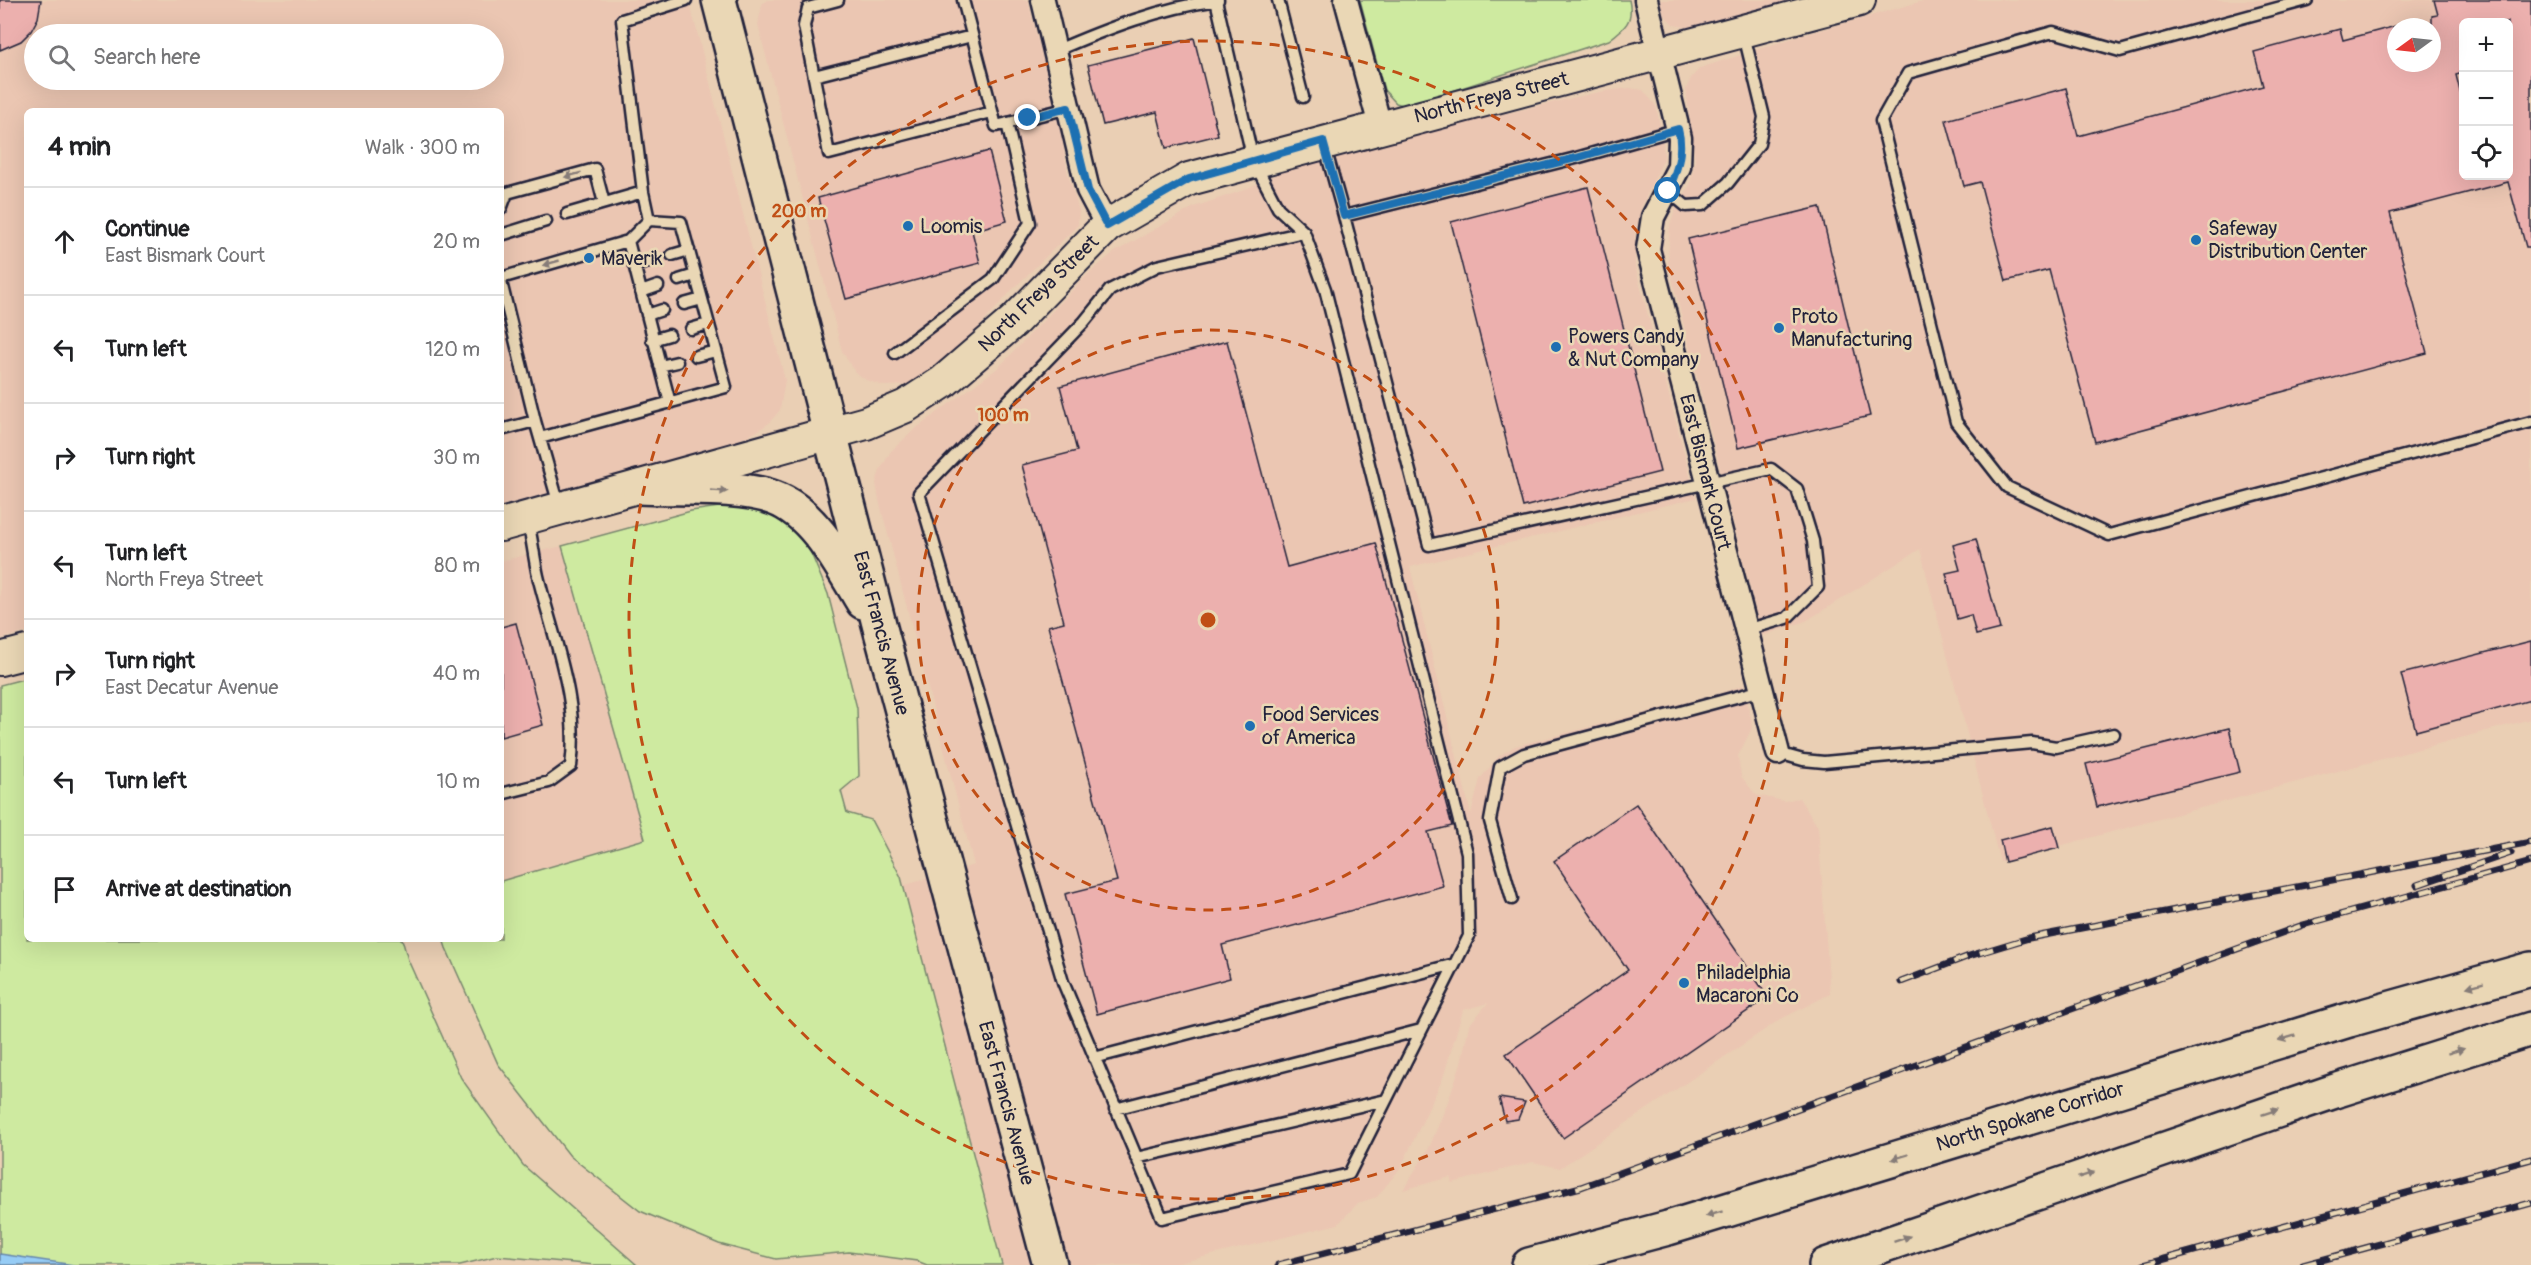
<!DOCTYPE html>
<meta charset="utf-8">
<style>
:root{--surface:#fff;--page:#f2f2f2;--text:#202124;--muted:#757577;--line:#e0e0e0}
body{margin:0;font-family:Pangolin,sans-serif;background:var(--page);color:var(--text)}
.controls{position:absolute;right:18px;top:18px;display:grid;overflow:hidden;border-radius:9px;box-shadow:0 6px 24px #0002}
.controls button{width:54px;height:54px;display:grid;place-items:center;padding:0;border:0;border-bottom:2px solid var(--line);background:var(--surface);color:var(--text);font:30px sans-serif}
.compass{position:absolute;left:2387px;top:18px;width:54px;height:54px;border-radius:50%;background:var(--surface);box-shadow:0 6px 24px #0002;rotate:255deg}
.stop{position:absolute;width:18px;height:18px;margin:-14px;border:4px solid #1f6fb2;border-radius:50%;background:#fff}
.stop.end{background:#1f6fb2;border-color:#fff;box-shadow:0 2px 6px #0008}
.list{margin:0;padding:0;list-style:none}
h2{display:flex;justify-content:space-between;align-items:center;height:78px;margin:0;padding:0 24px;font-size:26px}
h2 small{font-size:20px;font-weight:400;color:var(--muted)}
.list li{display:grid;grid-template-columns:39px 1fr auto;gap:18px;align-items:center;box-sizing:border-box;height:108px;padding:0 24px;border-top:2px solid var(--line)}
.list b{display:block;font-size:22px;white-space:nowrap}
.list p{margin:0;font-size:20px;white-space:nowrap;color:var(--muted)}
.list em{font-size:20px;font-style:normal;color:var(--muted)}
.icon{flex:none;width:33px;height:33px;fill:none;stroke:currentColor;stroke-width:2;stroke-linecap:round;stroke-linejoin:round}
.map{position:relative;flex:none;width:2531px;height:1265px;overflow:hidden}
.search{position:absolute;background:var(--surface);box-shadow:0 6px 24px #0002;left:24px;top:24px;width:480px;height:66px;display:flex;align-items:center;gap:15px;box-sizing:border-box;padding:0 21px;border-radius:33px;color:var(--muted);font-size:22px}
.panel{position:absolute;background:var(--surface);box-shadow:0 6px 24px #0002;left:24px;top:108px;width:480px;height:834px;border-radius:9px}
.map>svg:first-child{display:block}
.built{fill:#ebc6b2;fill-rule:evenodd}
.green{fill:#ceeaa0;stroke:#78866e;stroke-width:1.5}
.water{fill:#96ccf5;stroke:#6888ab;stroke-width:1.5}
.building{fill:#ecb0ae;stroke:#22223b;stroke-width:1.5;fill-rule:evenodd}
.lines{fill:none;stroke-linecap:round;stroke-linejoin:round}
.lane-casing{stroke:#22223b;stroke-width:15}
.street-casing{stroke:#22223b;stroke-width:27}
.secondary-casing{stroke:#22223b;stroke-width:36}
.primary-casing{stroke:#22223b;stroke-width:38}
.highway-casing{stroke:#22223b;stroke-width:38}
.lane{stroke:#ead7b5;stroke-width:10}
.street{stroke:#ead7b5;stroke-width:22}
.secondary{stroke:#ead7b5;stroke-width:32}
.primary{stroke:#ead7b5;stroke-width:33}
.highway{stroke:#ead7b5;stroke-width:33}
.rail-casing{stroke:#22223b;stroke-width:7}
.rail{stroke:#ead7b5;stroke-width:4.5;stroke-dasharray:14;stroke-linecap:butt}
.oneway{fill:#867c78}
.route{stroke:#1f6fb2;stroke-width:8}
.ring{fill:none;stroke:#c04e15;stroke-width:3;stroke-dasharray:10 8}
.poi-dot{fill:#1f6fb2;stroke:#ead7b5;stroke-width:2}
.labels{text-anchor:middle;stroke-width:5;stroke-linejoin:round;paint-order:stroke}
.street-label{font-size:20px;fill:#22223b;stroke:#ead7b5}
.poi-label{font-size:20px;fill:#22223b;stroke:#ead7b5;text-anchor:start}
.centre{fill:#c04e15;stroke:#ead7b5;stroke-width:3}
.ring-label{font-size:18px;text-anchor:middle;font-weight:bold;fill:#c04e15;stroke:#ead7b5;stroke-width:5;stroke-linejoin:round;paint-order:stroke}
</style>
<div class="map">
<svg width="2531" height="1265" viewBox="0 0 2531 1265">
<rect width="100%" height="100%" fill="#eacfb4"/>
<filter id="ink" filterUnits="userSpaceOnUse"><feTurbulence type="fractalNoise" baseFrequency=".0167" numOctaves="2"/><feDisplacementMap in="SourceGraphic" scale="12" xChannelSelector="R" yChannelSelector="G"/><feConvolveMatrix kernelMatrix="1 2 1 2 8 2 1 2 1" color-interpolation-filters="sRGB"/></filter>
<g filter="url(#ink)">
<path class="built" d="M0,0H689L785,380L780,410L769,423L756,432L719,449L501,506V111H27V632L0,639ZM34,34H494V80H34Z
M767,0H1028L1060,128L1068,174L1079,211L1078,225L1012,290L965,343L909,385L884,386L866,380L855,372L842,351L758,25L762,4Z
M1660,0H1801L1695,29L1674,25L1664,15Z
M1926,0H2531V719L2000,862L1920,549L1806,621L1762,636L1668,262L1670,225L1676,208L1690,185L1695,161L1686,89L1691,78L1700,68L1793,38ZM2464,22H2508V176H2464ZM2396,27H2432V63H2396Z
M1629,88L1643,90L1656,106L1663,140L1664,158L1641,208L1635,236V266L1696,498L1410,567L1471,814L1480,779L1499,756L1515,746L1719,694L1743,685L1753,726L1738,756L1741,776L1756,795L1784,801L1799,798L1818,827L1830,994L1779,1020L1560,1168L1533,1162L1452,1183L1450,1177L1403,1190L1429,1148L1447,1104L1461,1063L1469,1025L1488,1003L1463,1010L1443,1078L1401,1167L1377,1197L1358,1203L1338,1224L1171,1265H1002L902,886L974,865L879,500L876,483L880,470L891,451L914,430L999,367L1086,276L1113,253L1194,207L1244,190L1307,159L1599,92Z
M562,546L645,839L501,881V561Z"/>
<path class="green" d="M1360,0H1629C1634,21 1625,28 1609,40L1406,106L1396,103L1384,90Z
M740,504L782,518L808,546L828,594L857,708L859,776L841,791L847,813L871,820L901,877L1002,1265H927L917,1261L849,1252L776,1259L719,1244L640,1211L570,1156L498,1064L446,948L443,939H501V881L645,839L562,546L691,511Z
M27,678V939H402L408,960L461,1078L523,1165L637,1265H595L497,1256L460,1265H0V685Z"/>
<path class="water" d="M0,1254L74,1265H0Z"/>
<path class="building" d="M0,0H41L38,18L31,31L21,41L0,50Z
M2434,0H2531V247H2526L2508,182L2390,213L2427,353L2095,442L2049,270L2006,281L1980,182L1964,186L1946,120L2066,88L2078,136L2263,86L2254,52L2340,29L2343,40L2396,26V63H2432V16L2438,15ZM2463,22H2508V176H2463V103L2456,75L2463,73Z
M1194,38L1218,135L1166,148L1157,112L1103,125L1088,65Z
M989,151L1007,221L972,231L980,263L846,299L818,198Z
M1588,187L1660,472L1523,507L1451,222Z
M1820,207L1870,416L1738,448L1688,239Z
M1227,341L1287,567L1376,543L1452,826L1428,832L1443,886L1222,945L1230,978L1097,1014L1065,894L1117,881L1048,626L1064,622L1022,465L1077,451L1060,386Z
M1976,539L2000,629L1976,635L1971,615L1957,619L1946,573L1960,570L1953,545Z
M516,623L543,725L501,737V627Z
M2531,641V700L2416,731L2401,674Z
M2229,728L2240,772L2097,807L2086,764Z
M1636,804L1768,997L1563,1138L1506,1054L1628,970L1554,861Z
M2053,826L2059,848L2005,862L2000,840Z
M1499,1098L1525,1102L1518,1119L1505,1121Z"/>
<g class="lines">
<g class="lane-casing">
<path id="lane" d="M838,0L808,8L804,26L829,154L992,112
M963,0L996,126L1069,108
M1216,0L1253,160L1278,208L1304,232L1157,266L1110,290L1084,322L919,493L1063,982L1162,1218L1349,1174L1469,936L1467,853L1325,289L1304,232
M1278,0L1303,97
M2307,0L2120,51L2053,32L1908,73L1881,121L1956,422L2007,487L2109,535L2531,422
M1055,51C1108,28 1160,8 1218,0
M814,76L972,36
M1324,144L1344,216L1576,158L1678,129
M1668,191L1686,206L1703,205L1728,183L1759,144L1764,117L1744,35
M501,209L507,193L595,169L604,203
M567,214L643,192
M1344,216L1429,545L1771,469L1797,489L1813,541L1818,587L1787,618L1746,630
M649,220L628,241L670,403
M501,235L546,221
M672,255L689,250
M634,266L652,261
M501,278L628,241
M679,280L695,275
M501,282L535,421
M641,292L658,286
M684,304L702,299
M647,315L662,310
M691,329L708,324
M652,340L669,335
M895,353L993,279L1030,223L1007,123
M696,356L716,351
M660,366L677,362
M501,430L535,421L559,505
M540,438L726,387L681,222L649,220L643,192L622,20L686,0
M1778,753L1803,760L1824,762L2032,743L2056,747L2114,734
M501,794L549,782L571,766C580,701 553,638 538,576C534,558 532,539 528,521
M1512,899L1490,821L1500,767L1524,754L1762,690
M1094,1058L1455,964
M1115,1109L1421,1030
M1136,1158L1386,1100"/>
</g>
<g class="street-casing">
<path id="street" d="M1043,0L1088,190L1107,226
M1346,0L1380,126
M1646,0L1680,138L1679,167L1653,217L1648,249L1778,753"/>
</g>
<g class="secondary-casing">
<path id="secondary" d="M501,525L866,423L906,406L943,382L1014,321L1107,226L1189,179L1859,0
M0,659L27,652"/>
</g>
<g class="primary-casing">
<path id="primary" d="M719,0L880,628L1050,1265
M639,487C677,489 740,485 774,498C815,513 841,566 863,602"/>
</g>
<g class="highway-casing">
<path id="highway" d="M1529,1265L1668,1228L2349,1020L2531,969
M1826,1265L2338,1090L2531,1029"/>
</g>
<use href="#lane" class="lane"/>
<use href="#street" class="street"/>
<use href="#secondary" class="secondary"/>
<use href="#primary" class="primary"/>
<use href="#highway" class="highway"/>
<g class="rail-casing">
<path id="rail" d="M2417,885L2511,853
M1901,982L1969,956L2029,938L2531,842
M1278,1265L1581,1187L2303,925L2531,862
M2143,1265L2531,1159
M2303,1265L2531,1203"/>
</g>
<use href="#rail" class="rail"/>
</g>
<defs><path id="oneway-solid" d="M-6-.8H1V-3.2L6.5 0L1 3.2V.8H-6Z" transform="scale(1.5)"/></defs>
<g class="oneway">
<use href="#oneway-solid" transform="translate(573 175) rotate(165)"/>
<use href="#oneway-solid" transform="translate(551 263) rotate(164)"/>
<use href="#oneway-solid" transform="translate(719 491) rotate(3)"/>
<use href="#oneway-solid" transform="translate(2475 985) rotate(165)"/>
<use href="#oneway-solid" transform="translate(2287 1038) rotate(163)"/>
<use href="#oneway-solid" transform="translate(2456 1051) rotate(-17)"/>
<use href="#oneway-solid" transform="translate(2270 1112) rotate(-19)"/>
<use href="#oneway-solid" transform="translate(1900 1157) rotate(163)"/>
<use href="#oneway-solid" transform="translate(2086 1175) rotate(-19)"/>
<use href="#oneway-solid" transform="translate(1714 1214) rotate(163)"/>
<use href="#oneway-solid" transform="translate(1902 1239) rotate(-19)"/>
</g>
</g>
<g class="lines" filter="url(#ink)">
<path class="route" d="M1028,118L1068,108L1088,190L1107,226L1189,179L1323,141L1344,216L1576,158L1678,129C1684,151 1677,171 1668,191"/>
</g>
<g class="ring">
<circle cx="1208" cy="620" r="290"/>
<circle cx="1208" cy="620" r="579"/>
</g>
<g class="poi-dot">
<circle cx="908" cy="226" r="6"/>
<circle cx="2196" cy="240" r="6"/>
<circle cx="589" cy="258" r="6"/>
<circle cx="1779" cy="328" r="6"/>
<circle cx="1556" cy="347" r="6"/>
<circle cx="1250" cy="726" r="6"/>
<circle cx="1684" cy="983" r="6"/>
</g>
<g class="labels">
<g class="street-label">
<text transform="translate(1491 97) rotate(-14)" y="7">North Freya Street</text>
<text transform="translate(1038 293) rotate(-44)" y="7">North Freya Street</text>
<text transform="translate(1706 472) rotate(76)" y="7">East Bismark Court</text>
<text transform="translate(882 633) rotate(75)" y="7">East Francis Avenue</text>
<text transform="translate(1007 1103) rotate(75)" y="7">East Francis Avenue</text>
<text transform="translate(2030 1116) rotate(-17)" y="7">North Spokane Corridor</text>
</g>
<g class="poi-label">
<text x="920" y="233">Loomis</text>
<text x="2208" y="235">Safeway<tspan x="2208" dy="23">Distribution Center</tspan></text>
<text x="601" y="265">Maverik</text>
<text x="1791" y="323">Proto<tspan x="1791" dy="23">Manufacturing</tspan></text>
<text x="1568" y="343">Powers Candy<tspan x="1568" dy="23">&amp; Nut Company</tspan></text>
<text x="1262" y="721">Food Services<tspan x="1262" dy="23">of America</tspan></text>
<text x="1696" y="979">Philadelphia<tspan x="1696" dy="23">Macaroni Co</tspan></text>
</g>
</g>
<circle cx="1208" cy="620" r="9" class="centre"/>
<g class="ring-label">
<text x="799" y="217">200 m</text>
<text x="1003" y="421">100 m</text>
</g>
</svg>
<div class="controls">
<button>+</button>
<button>−</button>
<button><svg class="icon" aria-label="locate" viewBox="0 0 24 24"><circle cx="12" cy="12" r="6"/><path d="M12 2v4M12 18v4M2 12h4M18 12h4"/></svg></button>
</div>
<svg class="compass" viewBox="-18 -18 36 36"><path d="M0-13l5 13h-10z" fill="#e53935"/><path d="M0 13l5-13h-10z" fill="#757577"/></svg>
<div class="stop" style="left:1668px;top:191px"></div>
<div class="stop end" style="left:1028px;top:118px"></div>
<div class="search"><svg class="icon" aria-label="search" viewBox="0 0 24 24"><circle cx="10" cy="10" r="6"/><path d="M15 15l6 6"/></svg>Search here</div>
<section class="panel">
<h2>4 min<small>Walk · 300 m</small></h2>
<ul class="list">
<li><svg class="icon" aria-label="ahead" viewBox="0 0 24 24"><path d="M12 20V5M6 11l6-6 6 6"/></svg><div><b>Continue</b><p>East Bismark Court</p></div><em>20 m</em></li>
<li><svg class="icon" aria-label="left" viewBox="0 0 24 24"><path d="M17 20v-9H6M10 6l-5 5 5 5"/></svg><div><b>Turn left</b></div><em>120 m</em></li>
<li><svg class="icon" aria-label="right" viewBox="0 0 24 24"><path d="M7 20v-9h11M14 6l5 5-5 5"/></svg><div><b>Turn right</b></div><em>30 m</em></li>
<li><svg class="icon" aria-label="left" viewBox="0 0 24 24"><path d="M17 20v-9H6M10 6l-5 5 5 5"/></svg><div><b>Turn left</b><p>North Freya Street</p></div><em>80 m</em></li>
<li><svg class="icon" aria-label="right" viewBox="0 0 24 24"><path d="M7 20v-9h11M14 6l5 5-5 5"/></svg><div><b>Turn right</b><p>East Decatur Avenue</p></div><em>40 m</em></li>
<li><svg class="icon" aria-label="left" viewBox="0 0 24 24"><path d="M17 20v-9H6M10 6l-5 5 5 5"/></svg><div><b>Turn left</b></div><em>10 m</em></li>
<li><svg class="icon" aria-label="arrive" viewBox="0 0 24 24"><path d="M6 21V4h12l-3 4 3 4H6"/></svg><div><b>Arrive at destination</b></div></li>
</ul>
</section>
</div>
